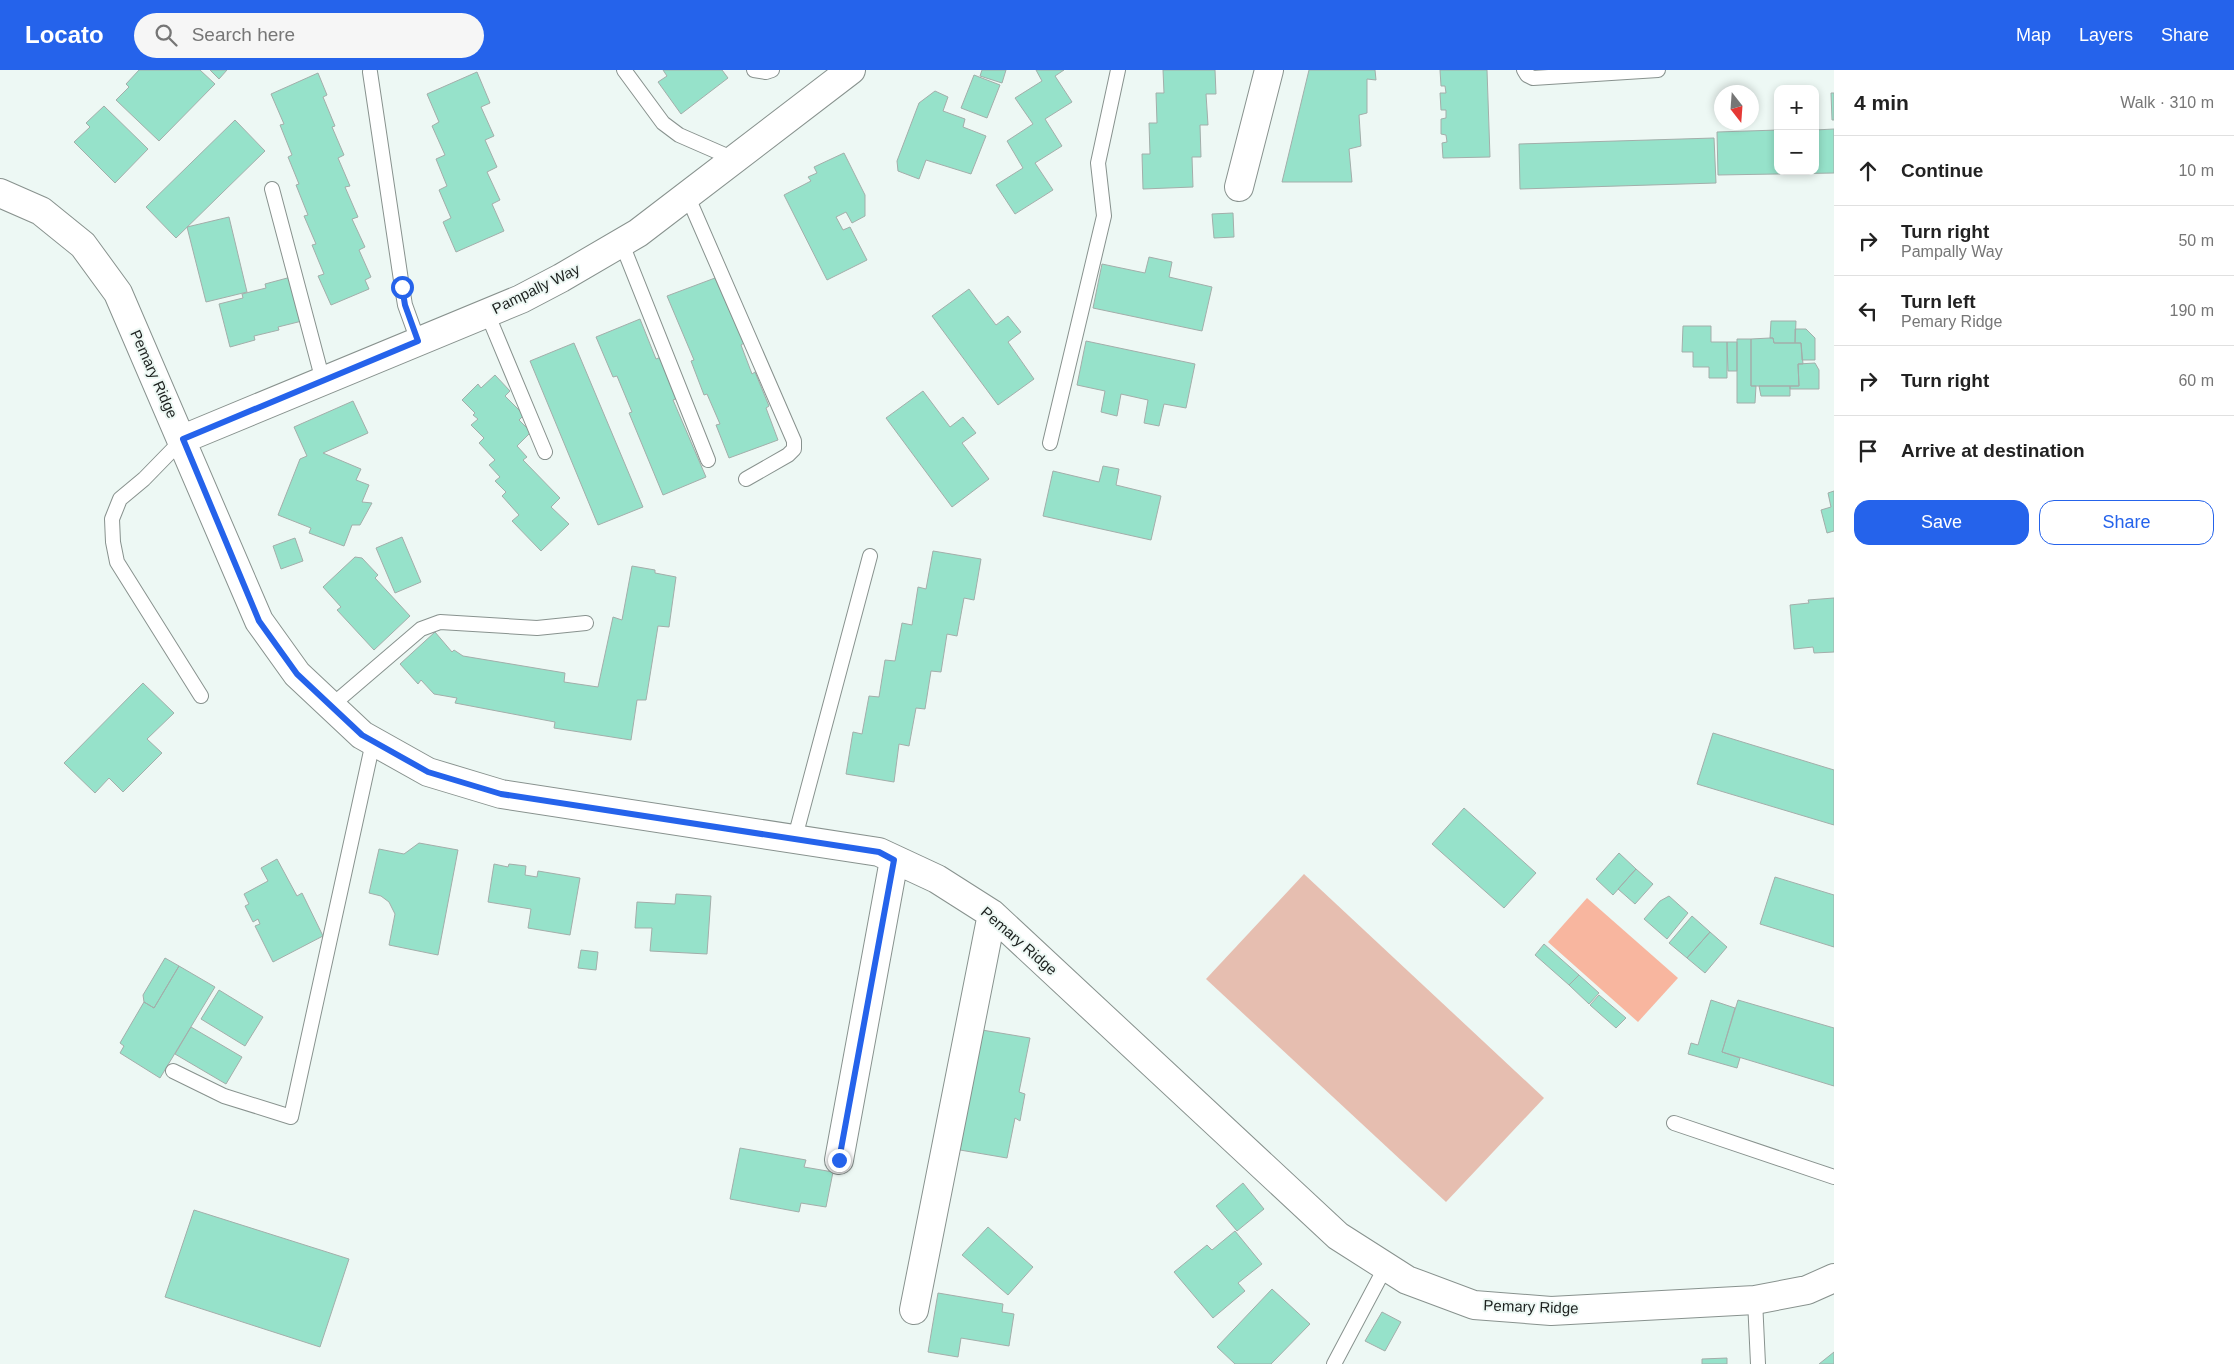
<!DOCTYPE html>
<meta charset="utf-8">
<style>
:root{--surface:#fff;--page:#f6f6f6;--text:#222;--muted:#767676;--line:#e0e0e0;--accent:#2563eb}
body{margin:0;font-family:Helvetica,sans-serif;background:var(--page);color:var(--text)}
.controls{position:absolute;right:15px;top:15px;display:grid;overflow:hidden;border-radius:10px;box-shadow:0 2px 8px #0003}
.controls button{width:45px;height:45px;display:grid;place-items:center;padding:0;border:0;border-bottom:1px solid var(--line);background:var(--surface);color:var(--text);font:25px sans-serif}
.compass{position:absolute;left:1714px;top:15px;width:45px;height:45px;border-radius:50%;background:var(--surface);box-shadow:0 2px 8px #0003;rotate:163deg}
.stop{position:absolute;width:15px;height:15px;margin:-11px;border:4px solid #2563eb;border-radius:50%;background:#fff}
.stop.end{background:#2563eb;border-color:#fff;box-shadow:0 1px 5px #0008}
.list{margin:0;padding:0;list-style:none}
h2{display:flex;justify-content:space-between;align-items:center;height:65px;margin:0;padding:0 20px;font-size:21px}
h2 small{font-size:16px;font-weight:400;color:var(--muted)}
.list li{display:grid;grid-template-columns:32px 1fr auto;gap:15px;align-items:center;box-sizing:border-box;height:70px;padding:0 20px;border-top:1px solid var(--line)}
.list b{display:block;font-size:19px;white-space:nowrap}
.list p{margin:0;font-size:16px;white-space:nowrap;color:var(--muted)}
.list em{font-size:16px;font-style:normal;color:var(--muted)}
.actions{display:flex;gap:10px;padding:15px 20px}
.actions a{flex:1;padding:11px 0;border:1px solid var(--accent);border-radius:15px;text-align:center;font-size:18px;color:var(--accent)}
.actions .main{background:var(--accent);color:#fff}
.icon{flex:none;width:28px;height:28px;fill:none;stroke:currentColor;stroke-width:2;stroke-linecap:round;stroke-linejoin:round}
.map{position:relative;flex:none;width:1834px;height:1294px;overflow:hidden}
header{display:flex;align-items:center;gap:30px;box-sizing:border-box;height:70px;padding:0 25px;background:var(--accent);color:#fff}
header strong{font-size:24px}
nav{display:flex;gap:28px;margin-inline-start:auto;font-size:18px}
.search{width:350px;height:45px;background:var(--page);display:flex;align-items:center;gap:12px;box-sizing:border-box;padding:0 18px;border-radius:28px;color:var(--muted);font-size:19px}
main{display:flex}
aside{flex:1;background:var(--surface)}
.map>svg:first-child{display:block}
.green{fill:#e6beb0}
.water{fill:#f8b69f}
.building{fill:#96e2ca;stroke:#a3aeaa}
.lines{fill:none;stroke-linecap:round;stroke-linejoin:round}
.lane-casing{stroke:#88928e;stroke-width:16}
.street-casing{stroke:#88928e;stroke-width:30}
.lane{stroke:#fff;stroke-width:14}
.street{stroke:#fff;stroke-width:28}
.route{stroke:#2563eb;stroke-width:6}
.labels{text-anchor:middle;stroke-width:4;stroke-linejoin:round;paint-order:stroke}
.street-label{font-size:15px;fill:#1c201e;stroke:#edf8f4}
</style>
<header>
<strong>Locato</strong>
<div class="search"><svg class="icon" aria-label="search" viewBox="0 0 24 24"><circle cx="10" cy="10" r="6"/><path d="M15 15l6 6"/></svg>Search here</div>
<nav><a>Map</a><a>Layers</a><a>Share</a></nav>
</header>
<main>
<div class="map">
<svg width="1834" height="1294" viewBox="0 0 1834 1294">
<rect width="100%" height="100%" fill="#edf8f4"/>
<path class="green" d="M1304,804L1544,1028L1446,1132L1206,909Z"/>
<path class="water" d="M1587,828L1678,908L1638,952L1548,872Z"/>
<path class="building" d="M139,0H200L215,14L159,71L116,30L129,17L126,14Z
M210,0H227L219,9Z
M663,0H722L728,8L681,44L658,12L667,6Z
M982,0H1006L1002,13L980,6Z
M1036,0H1064L1055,6L1072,32L1045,49L1062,76L1035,93L1053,120L1015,144L996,115L1023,98L1007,71L1033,54L1015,28L1042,11Z
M1163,0H1215L1216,24H1206L1208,55H1200L1201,87H1192L1193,117L1143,119L1142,84H1150L1149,53H1157L1156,23H1164Z
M1309,0H1375L1376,10L1367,9V43L1359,45L1361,76L1349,79L1352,112H1282Z
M1440,0H1487L1490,87L1443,88L1442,73L1447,72L1446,65L1441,64V49L1446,48V40H1441L1440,23H1446L1445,16H1441Z
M477,2L490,33L481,37L494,66L485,70L497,97L487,102L500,130L492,134L504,161L456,182L443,152L451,148L439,120L447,116L436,89L445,85L432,56L439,52L427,24Z
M318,3L327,25L323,27L335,56L332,57L344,85L338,88L350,116L345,117L358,147L352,149L365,177L359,180L371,207L365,210L369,219L331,235L318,206L324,204L312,175L316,174L304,146L308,145L296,115L299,114L288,87L292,85L280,55L284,54L271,24Z
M974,5L1000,15L987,48L961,38Z
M935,21L948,27L943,41L965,49L963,57L986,66L971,104L926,90L919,109L898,101L897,91L919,33Z
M1831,23H1834V50H1832Z
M104,36L148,79L115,113L74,72L90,57L86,53Z
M235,50L265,81L176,168L146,137Z
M1834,59V103L1718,105L1717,62L1778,60V101H1815V60Z
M1714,68L1716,113L1520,119L1519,74Z
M844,83L865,125V146L852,153L846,142L836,147L843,160L850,157L867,190L827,210L784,125L811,111L808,107L817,103L814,97Z
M1233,143L1234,167L1214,168L1212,144Z
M229,147L247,222L206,232L187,157Z
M1149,187L1172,192L1169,207L1212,217L1202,261L1093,238L1102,194L1145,203Z
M291,207L302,251L278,257L279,260L254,266L255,270L230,277L219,234L243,228L242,224L266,218L265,214Z
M715,208L744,273L741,275L752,304L755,302L769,336L766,338L778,370L729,388L716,355L720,354L707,324L704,325L691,291L694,290L667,226Z
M969,219L996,255L1008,246L1021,262L1008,272L1034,309L998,335L932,246Z
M640,249L656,289L661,287L678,328L673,330L706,407L663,425L629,343L632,342L617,306L613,307L596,267Z
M1771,251H1796L1795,273H1774L1773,268H1770Z
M1683,256H1711V272H1727V308H1709V297H1693V282H1682Z
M1795,259H1806L1815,268V290H1802L1801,273H1795Z
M1770,268H1773L1774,273H1801L1803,294H1798L1799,316H1751V269Z
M1737,269H1751V316H1756L1755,333H1737Z
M1086,271L1195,294L1186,338L1164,334L1159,356L1144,353L1148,330L1121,324L1117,346L1101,342L1105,321L1077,315Z
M1727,272H1737V301H1728Z
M574,273L643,437L598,455L530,291Z
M1815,293L1819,300V319H1790V316H1799L1798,294Z
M495,305L510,321L505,326L524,345L519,350L531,362L517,376L527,387L523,390L560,428L551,437L569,454L541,481L512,451L519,445L502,426L506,422L495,411L500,407L489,395L495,390L479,373L484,368L471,355L478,349L473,345L475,343L462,330L478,314L481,318Z
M1759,316H1790V326H1761Z
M923,321L950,357L963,347L976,363L962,373L989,409L952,437L886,348Z
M353,331L368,363L323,383L361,399L356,410L369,415L362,432L372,433L360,455H352L344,476L309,463L311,458L278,445L300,389L307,386L294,357Z
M1103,396L1119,399L1116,415L1161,426L1151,470L1043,446L1053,401L1099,412Z
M1834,421V461L1827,463L1821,440L1831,437L1828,423Z
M402,467L421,512L395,523L376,478Z
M295,468L303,491L281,499L273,476Z
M933,481L981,489L974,530L964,528L957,566L947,564L941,602L931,601L925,639L916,638L909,676L899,674L894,712L846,704L853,662L862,664L869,626L879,627L885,590L895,591L902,553L912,555L918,517L926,519Z
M355,487L362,488L378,505L375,508L410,546L374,580L337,540L341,537L323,517Z
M632,496L655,500V503L676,507L669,557L658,556L646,630H637L631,670L554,658L555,652L455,633L457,628L434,624L421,610L418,614L400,594L435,562L452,582L454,580L463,586L565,603L564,612L598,617L613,547L622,550Z
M1834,528V582L1814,583L1813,577L1794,579L1790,535L1809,533L1808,530Z
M143,613L174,643L147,669L162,683L123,722L109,708L95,723L64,693Z
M1713,663L1834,700V755L1697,714Z
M1464,738L1536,803L1504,838L1432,774Z
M419,773L458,780L438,885L389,875L395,844L389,832L381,826L369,823L379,779L404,784Z
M1619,783L1636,799L1613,825L1596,809Z
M277,789L297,826L302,823L323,866L273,892L255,856L260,854L258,849L253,852L245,836L249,834L244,824L268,811L261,798Z
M494,794L508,797L509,794L526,796L525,805L537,807L538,801L580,808L570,865L528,858L531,839L488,832Z
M1636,799L1653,814L1635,834L1618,819Z
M1775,807L1834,825V877L1760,854Z
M676,824L711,826L707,884L650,881L652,858H635L637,832L675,834Z
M1669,826L1688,843L1667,869L1644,849L1660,831Z
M1692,846L1710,862L1687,888L1669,873Z
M1710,862L1727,877L1705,903L1687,888Z
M1544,874L1579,905L1569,915L1535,885Z
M581,880L598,882L596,900L578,898Z
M165,888L179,896L154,938L144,932L143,925Z
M179,896L215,917L160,1008L120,983L124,976L120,973L144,932L154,938Z
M1579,905L1599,923L1589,934L1569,915Z
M219,920L263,947L245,976L201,949Z
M1599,925L1626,948L1616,958L1590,935Z
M1711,930L1735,938L1722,982L1740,988L1737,998L1688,984L1691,973L1698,975Z
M1738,930L1834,958V1016L1722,982Z
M191,957L242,987L226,1014L175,984Z
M982,960L1030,968L1019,1022L1025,1024L1020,1051L1015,1048L1007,1088L960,1080Z
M740,1078L806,1090L804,1097L833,1102L826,1137L801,1133L799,1142L730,1129Z
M1243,1113L1264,1139L1237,1161L1216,1136Z
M194,1140L349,1189L320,1277L165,1227Z
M988,1157L1033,1197L1008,1225L962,1185Z
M1235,1161L1262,1194L1238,1213L1245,1221L1213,1248L1174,1202L1207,1175L1212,1180Z
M1272,1219L1310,1254L1271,1294H1235L1217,1277Z
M938,1223L1003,1234L1002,1242L1014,1244L1009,1276L961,1268L958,1287L928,1282Z
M1382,1242L1401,1252L1385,1281L1365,1271Z
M1834,1282V1294H1819Z
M1727,1288V1294H1702V1289Z"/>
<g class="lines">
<g class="lane-casing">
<path id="lane" d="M624,0L663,53L679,65L734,89
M754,0L766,2L772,0
M1524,0L1527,5L1533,8L1658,0
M370,2L402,217L405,235L418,271
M272,119L323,311
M687,125L794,371V379L788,385L746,409
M622,174L708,390
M487,243L545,382
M183,369L144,409L120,429L112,449L113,472L117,492L201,626
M1050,373L1104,146L1098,93L1118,0
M331,636L421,559L440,552L537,558L586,553
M794,771L870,486
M173,1001L224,1026L291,1047L373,672
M1674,1053L1834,1107
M1755,1230L1758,1294
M1334,1294L1386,1196"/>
</g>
<g class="street-casing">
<path id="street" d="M1239,117L1269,0
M0,123L41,141L83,175L118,223L259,551L297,604L362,665L428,702L501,724L879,782L937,809L992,844L1338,1166L1407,1210L1474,1235L1551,1241L1755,1230L1807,1220L1834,1208
M183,369L521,229L561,208L638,163L851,0
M839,1090L894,790
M914,1240L992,844"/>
</g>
<use href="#lane" class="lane"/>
<use href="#street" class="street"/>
</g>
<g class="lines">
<path class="route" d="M402,217L405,235L418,271L183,369L259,551L297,604L362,665L428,702L501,724L879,782L894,790L839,1090"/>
</g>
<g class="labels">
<g class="street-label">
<text transform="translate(536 219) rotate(-26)" y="5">Pampally Way</text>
<text transform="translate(154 304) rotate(66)" y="5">Pemary Ridge</text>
<text transform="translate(1019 871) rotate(41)" y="5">Pemary Ridge</text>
<text transform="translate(1531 1237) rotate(2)" y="5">Pemary Ridge</text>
</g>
</g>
</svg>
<div class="controls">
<button>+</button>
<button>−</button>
</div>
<svg class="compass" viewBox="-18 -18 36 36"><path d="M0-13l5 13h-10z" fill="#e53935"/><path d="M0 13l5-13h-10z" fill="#767676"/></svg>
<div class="stop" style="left:402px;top:217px"></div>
<div class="stop end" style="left:839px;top:1090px"></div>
</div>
<aside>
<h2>4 min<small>Walk · 310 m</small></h2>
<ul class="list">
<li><svg class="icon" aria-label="ahead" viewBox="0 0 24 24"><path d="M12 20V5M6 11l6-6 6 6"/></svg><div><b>Continue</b></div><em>10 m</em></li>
<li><svg class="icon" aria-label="right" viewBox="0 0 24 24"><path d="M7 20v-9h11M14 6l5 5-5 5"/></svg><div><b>Turn right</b><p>Pampally Way</p></div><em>50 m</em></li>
<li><svg class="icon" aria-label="left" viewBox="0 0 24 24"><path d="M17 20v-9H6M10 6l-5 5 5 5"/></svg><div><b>Turn left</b><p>Pemary Ridge</p></div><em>190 m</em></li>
<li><svg class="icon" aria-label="right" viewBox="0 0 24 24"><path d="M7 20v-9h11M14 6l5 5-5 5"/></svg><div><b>Turn right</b></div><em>60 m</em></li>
<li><svg class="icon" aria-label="arrive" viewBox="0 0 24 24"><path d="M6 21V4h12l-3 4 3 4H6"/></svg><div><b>Arrive at destination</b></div></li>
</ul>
<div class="actions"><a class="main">Save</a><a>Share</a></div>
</aside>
</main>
